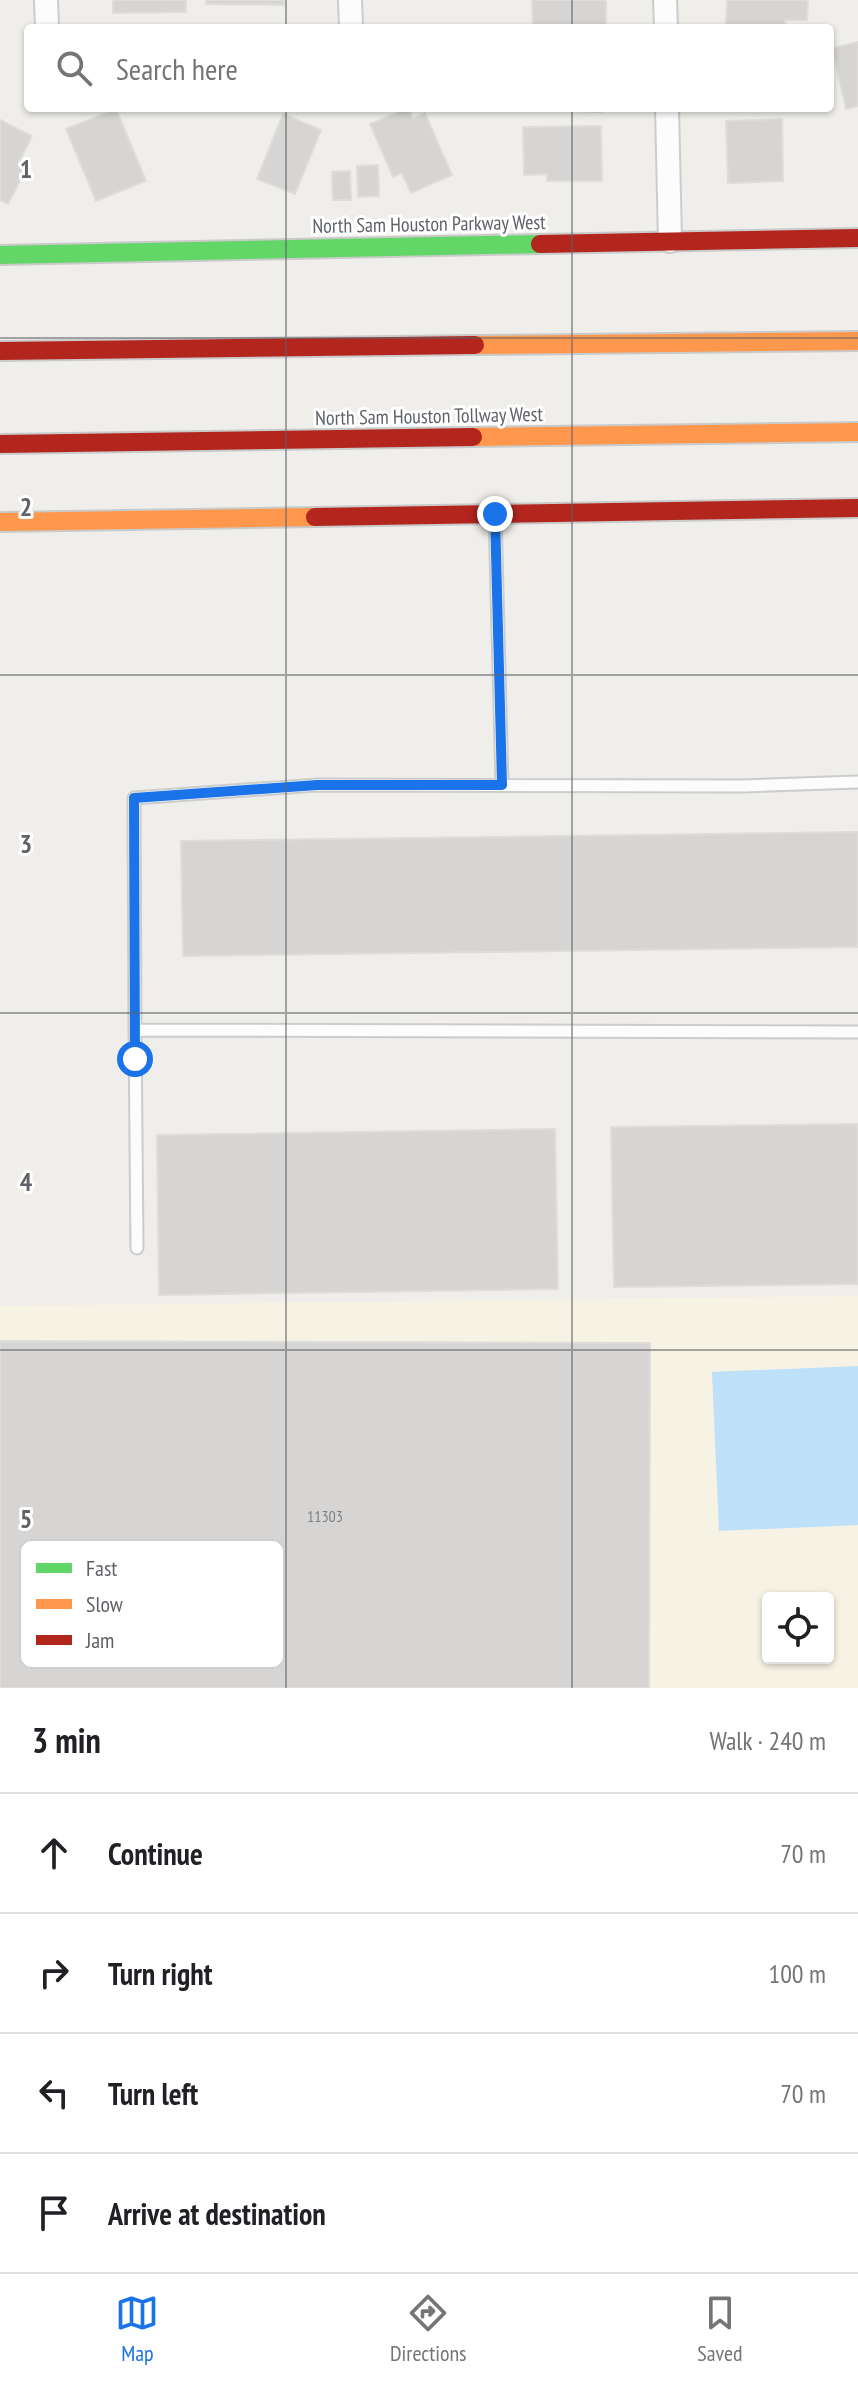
<!DOCTYPE html>
<meta charset="utf-8">
<style>
:root{--surface:#fff;--page:#f2f2f2;--text:#202124;--muted:#757577;--line:#e0e0e0;--accent:#1a73e8}
body{margin:0;font-family:"PT Sans Narrow",sans-serif;background:var(--page);color:var(--text)}
.controls{position:absolute;right:24px;bottom:24px;display:grid;overflow:hidden;border-radius:8px;box-shadow:0 2px 6px #0004}
.controls button{width:72px;height:72px;display:grid;place-items:center;padding:0;border:0;border-bottom:2px solid var(--line);background:var(--surface);color:var(--text);font:40px sans-serif}
.stop{position:absolute;width:24px;height:24px;margin:-18px;border:6px solid #1a73e8;border-radius:50%;background:#fff}
.stop.end{background:#1a73e8;border-color:#fff;box-shadow:0 2px 8px #0008}
.list{margin:0;padding:0;list-style:none}
h2{display:flex;justify-content:space-between;align-items:center;height:104px;margin:0;padding:0 32px;font-size:34px}
h2 small{font-size:26px;font-weight:400;color:var(--muted)}
.list li{display:grid;grid-template-columns:52px 1fr auto;gap:24px;align-items:center;box-sizing:border-box;height:120px;padding:0 32px;border-top:2px solid var(--line)}
.list b{display:block;font-size:30px;white-space:nowrap}
.list em{font-size:26px;font-style:normal;color:var(--muted)}
.icon{flex:none;width:44px;height:44px;fill:none;stroke:currentColor;stroke-width:2;stroke-linecap:round;stroke-linejoin:round}
.map{position:relative;flex:none;width:858px;height:1688px;overflow:hidden}
.search{position:absolute;background:var(--surface);box-shadow:0 2px 6px #0004;left:24px;right:24px;top:24px;height:88px;display:flex;align-items:center;gap:20px;box-sizing:border-box;padding:0 28px;border-radius:8px;color:var(--muted);font-size:30px}
.sheet{height:584px;background:var(--surface)}
nav{display:flex;justify-content:space-around;align-items:center;box-sizing:border-box;height:112px;border-top:2px solid var(--line);background:var(--surface);font-size:22px;color:var(--muted)}
nav a{display:grid;justify-items:center;gap:4px}
nav .on{color:var(--accent)}
.map>svg:first-child{display:block}
.commercial{fill:#f7f3e4;fill-rule:evenodd}
.water{fill:#bfe0f9}
.building{fill:#d6d5d3;stroke:#deddd9;stroke-width:2}
.lines{fill:none;stroke-linecap:round;stroke-linejoin:round}
.lane-casing{stroke:#cbcccc;stroke-width:15}
.street-casing{stroke:#cbcccc;stroke-width:26}
.fast-casing{stroke:#cacacb;stroke-width:22}
.slow-casing{stroke:#cacacb;stroke-width:22}
.jam-casing{stroke:#cacacb;stroke-width:22}
.lane{stroke:#fdfcfc;stroke-width:11}
.street{stroke:#fdfcfc;stroke-width:22}
.fast{stroke:#63d668;stroke-width:18}
.slow{stroke:#ff974d;stroke-width:18}
.jam{stroke:#b3261e;stroke-width:18}
.route{stroke:#1a73e8;stroke-width:10}
.grid{fill:none;stroke:#5f6368;stroke-width:2;stroke-opacity:0.55}
.labels{text-anchor:middle;stroke-width:6;stroke-linejoin:round;paint-order:stroke}
.number-label{font-size:16px;fill:#7e8184}
.street-label{font-size:20px;fill:#5f6368;stroke:#fff}
.key{fill:#fff;stroke:#cfd0d2;stroke-width:2}
.key-label{font-size:22px;fill:#5f6368}
.grid-label{font-size:26px;text-anchor:middle;font-weight:bold;fill:#5f6368;stroke:#fff;stroke-width:6;stroke-linejoin:round;paint-order:stroke}
</style>
<div class="map">
<svg width="858" height="1688" viewBox="0 0 858 1688">
<rect width="100%" height="100%" fill="#efeeea"/>
<path class="commercial" d="M858,1296V1688H0V1306ZM768,1598H828V1658H768Z"/>
<path class="water" d="M858,1366V1525L719,1531L712,1372Z"/>
<path class="building" d="M113,0H186V12L113,13Z
M206,0H284V5L206,4Z
M532,0H606V28H533Z
M727,0H808L807,20H785V28L726,27Z
M858,42V106L846,109L832,48Z
M408,108L413,119L425,113L452,175L411,193L402,173L393,177L370,124Z
M548,108H601V112L548,110Z
M116,109L146,181L96,201L66,129Z
M283,114L321,130L295,194L257,179Z
M782,119L783,181L728,183L726,121Z
M0,120L32,136L19,162L28,166L8,204L0,200Z
M601,126L602,181H547V174L524,175L523,127Z
M378,165L379,196L358,197L357,166Z
M350,171L351,200H333L332,172Z
M858,832V947L183,956L181,841Z
M858,1124V1284L614,1287L611,1127Z
M555,1129L558,1289L159,1295L157,1135Z
M0,1341L650,1343L649,1688H0Z"/>
<g class="lines">
<g class="lane-casing">
<path id="lane" d="M495,514L502,785
M858,782L743,786L317,785L134,798L135,1030L858,1032
M135,1030L137,1248"/>
</g>
<g class="street-casing">
<path id="street" d="M46,0L47,28
M350,0L351,28
M665,0L666,28
M667,108L670,241"/>
</g>
<g class="fast-casing">
<path id="fast" d="M0,255L540,244"/>
</g>
<g class="slow-casing">
<path id="slow" d="M475,345L858,341
M473,437L858,432
M0,522L315,517"/>
</g>
<g class="jam-casing">
<path id="jam" d="M540,244L858,238
M0,351L475,345
M0,444L473,437
M315,517L858,508"/>
</g>
<use href="#lane" class="lane"/>
<use href="#street" class="street"/>
<use href="#fast" class="fast"/>
<use href="#slow" class="slow"/>
<use href="#jam" class="jam"/>
</g>
<g class="lines">
<path class="route" d="M135,1059L134,798L317,785H502L495,514"/>
</g>
<path class="grid" d="M286,0V28M572,0V28M286,108V1688M572,108V1688M0,338H858M0,675H858M0,1013H858M0,1350H858"/>
<g class="labels">
<g class="number-label">
<text x="325" y="1522">11303</text>
</g>
<g class="street-label">
<text transform="translate(429 224) rotate(-1)" y="7">North Sam Houston Parkway West</text>
<text transform="translate(429 416) rotate(-1)" y="7">North Sam Houston Tollway West</text>
</g>
</g>
<rect x="20" y="1540" width="264" height="128" rx="12" class="key"/>
<rect x="36" y="1563" width="36" height="10" fill="#63d668"/>
<rect x="36" y="1599" width="36" height="10" fill="#ff974d"/>
<rect x="36" y="1635" width="36" height="10" fill="#b3261e"/>
<g class="key-label">
<text x="86" y="1576">Fast</text>
<text x="86" y="1612">Slow</text>
<text x="86" y="1648">Jam</text>
</g>
<g class="grid-label">
<text x="26" y="178">1</text>
<text x="26" y="516">2</text>
<text x="26" y="853">3</text>
<text x="26" y="1191">4</text>
<text x="26" y="1528">5</text>
</g>
</svg>
<div class="controls">
<button><svg class="icon" aria-label="locate" viewBox="0 0 24 24"><circle cx="12" cy="12" r="6"/><path d="M12 2v4M12 18v4M2 12h4M18 12h4"/></svg></button>
</div>
<div class="stop" style="left:135px;top:1059px"></div>
<div class="stop end" style="left:495px;top:514px"></div>
<div class="search"><svg class="icon" aria-label="search" viewBox="0 0 24 24"><circle cx="10" cy="10" r="6"/><path d="M15 15l6 6"/></svg>Search here</div>
</div>
<section class="sheet">
<h2>3 min<small>Walk · 240 m</small></h2>
<ul class="list">
<li><svg class="icon" aria-label="ahead" viewBox="0 0 24 24"><path d="M12 20V5M6 11l6-6 6 6"/></svg><div><b>Continue</b></div><em>70 m</em></li>
<li><svg class="icon" aria-label="right" viewBox="0 0 24 24"><path d="M7 20v-9h11M14 6l5 5-5 5"/></svg><div><b>Turn right</b></div><em>100 m</em></li>
<li><svg class="icon" aria-label="left" viewBox="0 0 24 24"><path d="M17 20v-9H6M10 6l-5 5 5 5"/></svg><div><b>Turn left</b></div><em>70 m</em></li>
<li><svg class="icon" aria-label="arrive" viewBox="0 0 24 24"><path d="M6 21V4h12l-3 4 3 4H6"/></svg><div><b>Arrive at destination</b></div></li>
</ul>
</section>
<nav>
<a class="on"><svg class="icon" aria-label="map" viewBox="0 0 24 24"><path d="M3 6l6-2 6 2 6-2v14l-6 2-6-2-6 2zM9 4v14M15 6v14"/></svg>Map</a>
<a><svg class="icon" aria-label="directions" viewBox="0 0 24 24"><path d="M12 3l9 9-9 9-9-9zM9 14v-3h6M13 9l2 2-2 2"/></svg>Directions</a>
<a><svg class="icon" aria-label="saved" viewBox="0 0 24 24"><path d="M7 4h10v16l-5-4-5 4z"/></svg>Saved</a>
</nav>
